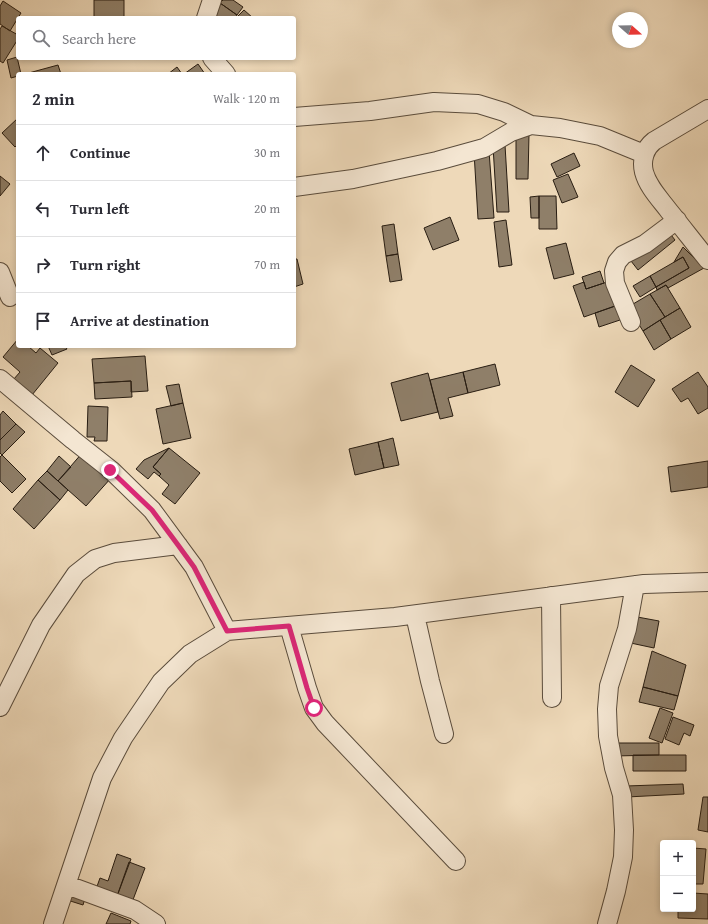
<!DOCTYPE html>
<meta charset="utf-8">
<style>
:root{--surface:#fff;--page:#f7f7f7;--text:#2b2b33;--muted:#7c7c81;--line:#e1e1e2}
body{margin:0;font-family:"Gentium Book Plus",serif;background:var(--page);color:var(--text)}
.controls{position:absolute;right:12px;bottom:12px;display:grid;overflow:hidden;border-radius:4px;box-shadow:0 2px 6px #0003}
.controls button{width:36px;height:36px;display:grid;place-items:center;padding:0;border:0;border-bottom:1px solid var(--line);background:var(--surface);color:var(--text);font:20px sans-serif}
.compass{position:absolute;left:612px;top:12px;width:36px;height:36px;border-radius:50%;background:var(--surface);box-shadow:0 2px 6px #0003;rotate:110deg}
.stop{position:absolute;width:12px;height:12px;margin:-9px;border:3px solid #db2777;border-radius:50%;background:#fff}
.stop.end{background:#db2777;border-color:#fff;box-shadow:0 1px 4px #0008}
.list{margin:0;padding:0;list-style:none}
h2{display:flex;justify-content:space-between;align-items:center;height:52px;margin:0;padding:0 16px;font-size:17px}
h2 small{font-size:13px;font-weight:400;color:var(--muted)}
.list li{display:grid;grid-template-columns:26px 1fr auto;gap:12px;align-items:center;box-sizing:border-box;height:56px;padding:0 16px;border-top:1px solid var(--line)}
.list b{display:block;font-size:15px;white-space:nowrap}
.list em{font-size:13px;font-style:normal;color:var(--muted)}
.icon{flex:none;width:22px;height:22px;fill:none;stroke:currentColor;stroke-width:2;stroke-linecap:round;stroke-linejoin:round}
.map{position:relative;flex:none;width:708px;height:924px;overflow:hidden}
.search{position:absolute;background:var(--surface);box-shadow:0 2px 6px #0003;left:16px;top:16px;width:280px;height:44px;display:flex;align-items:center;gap:10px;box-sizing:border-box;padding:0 14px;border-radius:4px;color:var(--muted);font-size:15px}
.panel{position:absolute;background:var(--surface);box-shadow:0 2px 6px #0003;left:16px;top:72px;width:280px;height:276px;border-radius:4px}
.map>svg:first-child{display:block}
.building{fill:#8f7f69;stroke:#281d12}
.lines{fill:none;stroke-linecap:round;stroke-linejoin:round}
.minor-casing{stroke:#5a4c3c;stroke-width:20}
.minor{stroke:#f4e6d2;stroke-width:18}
.route{stroke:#db2777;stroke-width:5}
</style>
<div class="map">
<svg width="708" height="924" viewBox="0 0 708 924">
<rect width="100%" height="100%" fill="#eed9b9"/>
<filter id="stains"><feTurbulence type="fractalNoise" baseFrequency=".005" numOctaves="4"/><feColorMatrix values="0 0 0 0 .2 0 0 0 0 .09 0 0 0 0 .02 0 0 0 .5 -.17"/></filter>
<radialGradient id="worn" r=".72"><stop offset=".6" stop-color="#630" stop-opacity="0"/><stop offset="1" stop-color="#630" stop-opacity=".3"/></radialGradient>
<path class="building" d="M94,0H124V18H94Z
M223,0H233L243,7L237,15L220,3Z
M3,1L21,13L10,31L0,24V6Z
M220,3L237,15L235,18H209Z
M244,10L253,18H236Z
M2,26L18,35V39L3,63L0,61V29Z
M17,57L21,74H18V76L11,78L7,60Z
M198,64L205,74H184Z
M58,65L61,74H25Z
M177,67L182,74H168Z
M18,118V144L15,147L2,133Z
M516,134H529L528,179H516Z
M505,145L509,212H497L493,146Z
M489,151L494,218L478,219L474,152Z
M574,153L580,166L557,177L551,164Z
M568,174L578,197L562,203L553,180Z
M0,176L10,184L0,196Z
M539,196V218H531L530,197Z
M539,196H556L557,229H539Z
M450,217L459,240L433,250L424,228Z
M506,220L512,265L499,267L494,222Z
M394,224L398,254L386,256L382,226Z
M668,231L675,240L638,270L631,261Z
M566,243L574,274L554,279L546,248Z
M683,247L704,268L668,288L666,285L657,290L656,287L689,268L683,257L674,262Z
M398,254L402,280L390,282L386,256Z
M683,257L689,268L656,287L650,276Z
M294,259H297L303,284L294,287Z
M600,271L604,283L586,289L582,277Z
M650,276L656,287L640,297L633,286Z
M610,281L618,305L584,317L573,286L584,282L586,289Z
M666,285L680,308L665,317L650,294Z
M650,294L665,317L643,331L628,307Z
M618,305L623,319L599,327L595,313Z
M680,308L691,327L671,339L660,320Z
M660,320L671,339L654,350L643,331Z
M18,339V346H28L36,353L40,348L58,363L32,395L13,380L20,372L3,357Z
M48,346H65L67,349L52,355Z
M145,356L148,391L131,392V381L94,383L92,359Z
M495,364L500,385L468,393L463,372Z
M631,365L655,380L638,407L615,392Z
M463,372L468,393L448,398L453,416L440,419L430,380Z
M698,372L708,387V408L698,414L688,398L681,402L672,389Z
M428,373L438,412L401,421L391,383Z
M131,381L132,397L95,399L94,383Z
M179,384L183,403L171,406L166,386Z
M183,403L191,438L163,444L156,409Z
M88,406L108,407L107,441H94L95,437H87Z
M3,411L16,424L0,440V415Z
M16,424L25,432L2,455L0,453V440Z
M393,438L399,465L384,468L378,442Z
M378,442L384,468L355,475L349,449Z
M169,448L153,467L161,474L159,476L154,472L148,479L136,469L144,460Z
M169,448L200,473L175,504L162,494L169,485L159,476L161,474L153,467Z
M83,452L111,478L86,506L58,481Z
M2,455L26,479L12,493L0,481V457Z
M59,456L71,467L58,481L47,471Z
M708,461V487L671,492L668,467Z
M47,471L68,490L60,500L38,480Z
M38,480L60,500L34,529L13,509Z
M632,616L659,621L654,648L626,642Z
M652,651L686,665L678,696L643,687Z
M643,687L678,696L674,710L639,702Z
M660,708L673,713L662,743L649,738Z
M673,717L694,725L690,736L684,733L679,745L665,739Z
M614,743H659V755L614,756Z
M633,755H686V771H633Z
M683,784L684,794L627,797L626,786Z
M703,797H708V832L698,830Z
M693,848L706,849L703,884H693Z
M117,854L131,859L116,899L95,892L100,878L108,881Z
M129,862L145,868L131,905L116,899Z
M67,888L86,895L83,905L64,899Z
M693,893L708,894V919L678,918V909H693Z
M111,913L131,921L130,924H106Z"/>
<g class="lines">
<g class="minor-casing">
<path id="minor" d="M206,18L212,0
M212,58L226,74
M708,109L654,141C645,148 641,160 644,172C648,187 660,199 669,211C682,227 695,244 708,260
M294,117L370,111L434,102L478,104L504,112L531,125
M294,187L353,179L437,161L484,148L511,132L531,125L560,128L600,136L644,154
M0,272L10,297
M631,322L615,283L614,271L617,262L623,255L645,244L677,220
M0,379L73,440L111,470L152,510L194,567L227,631
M551,596L552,698
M415,615L430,681L444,734
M289,626L307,688L314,708L325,723L456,861
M0,707L41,625L76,574L95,559L114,553L178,545
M67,885L135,910L156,924
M53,924L102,778L123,738L161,682L190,654L227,631L395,617L644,584L708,582
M607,924L616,891L623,857L624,830L622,795L614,768L608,736L607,709L609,686L627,629L635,585"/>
</g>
<use href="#minor" class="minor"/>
</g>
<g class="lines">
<path class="route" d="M110,470L152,510L178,545L194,567L227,631L289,626L307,688L314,708"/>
</g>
<rect width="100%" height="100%" filter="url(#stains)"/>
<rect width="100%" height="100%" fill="url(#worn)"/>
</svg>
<div class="controls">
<button>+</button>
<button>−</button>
</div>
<svg class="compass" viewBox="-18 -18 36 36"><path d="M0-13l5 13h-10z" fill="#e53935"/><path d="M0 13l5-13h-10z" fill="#7c7c81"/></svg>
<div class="stop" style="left:314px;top:708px"></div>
<div class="stop end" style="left:110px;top:470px"></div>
<div class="search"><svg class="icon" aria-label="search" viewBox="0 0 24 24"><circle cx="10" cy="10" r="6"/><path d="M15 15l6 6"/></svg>Search here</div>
<section class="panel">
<h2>2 min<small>Walk · 120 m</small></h2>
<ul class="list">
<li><svg class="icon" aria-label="ahead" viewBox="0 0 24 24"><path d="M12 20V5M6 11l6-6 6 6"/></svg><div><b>Continue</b></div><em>30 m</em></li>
<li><svg class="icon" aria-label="left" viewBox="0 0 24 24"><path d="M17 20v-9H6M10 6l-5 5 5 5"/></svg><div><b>Turn left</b></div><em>20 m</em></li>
<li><svg class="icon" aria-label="right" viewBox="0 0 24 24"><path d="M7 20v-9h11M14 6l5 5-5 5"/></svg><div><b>Turn right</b></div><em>70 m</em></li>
<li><svg class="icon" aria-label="arrive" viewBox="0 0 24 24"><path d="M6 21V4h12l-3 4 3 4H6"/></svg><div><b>Arrive at destination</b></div></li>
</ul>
</section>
</div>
